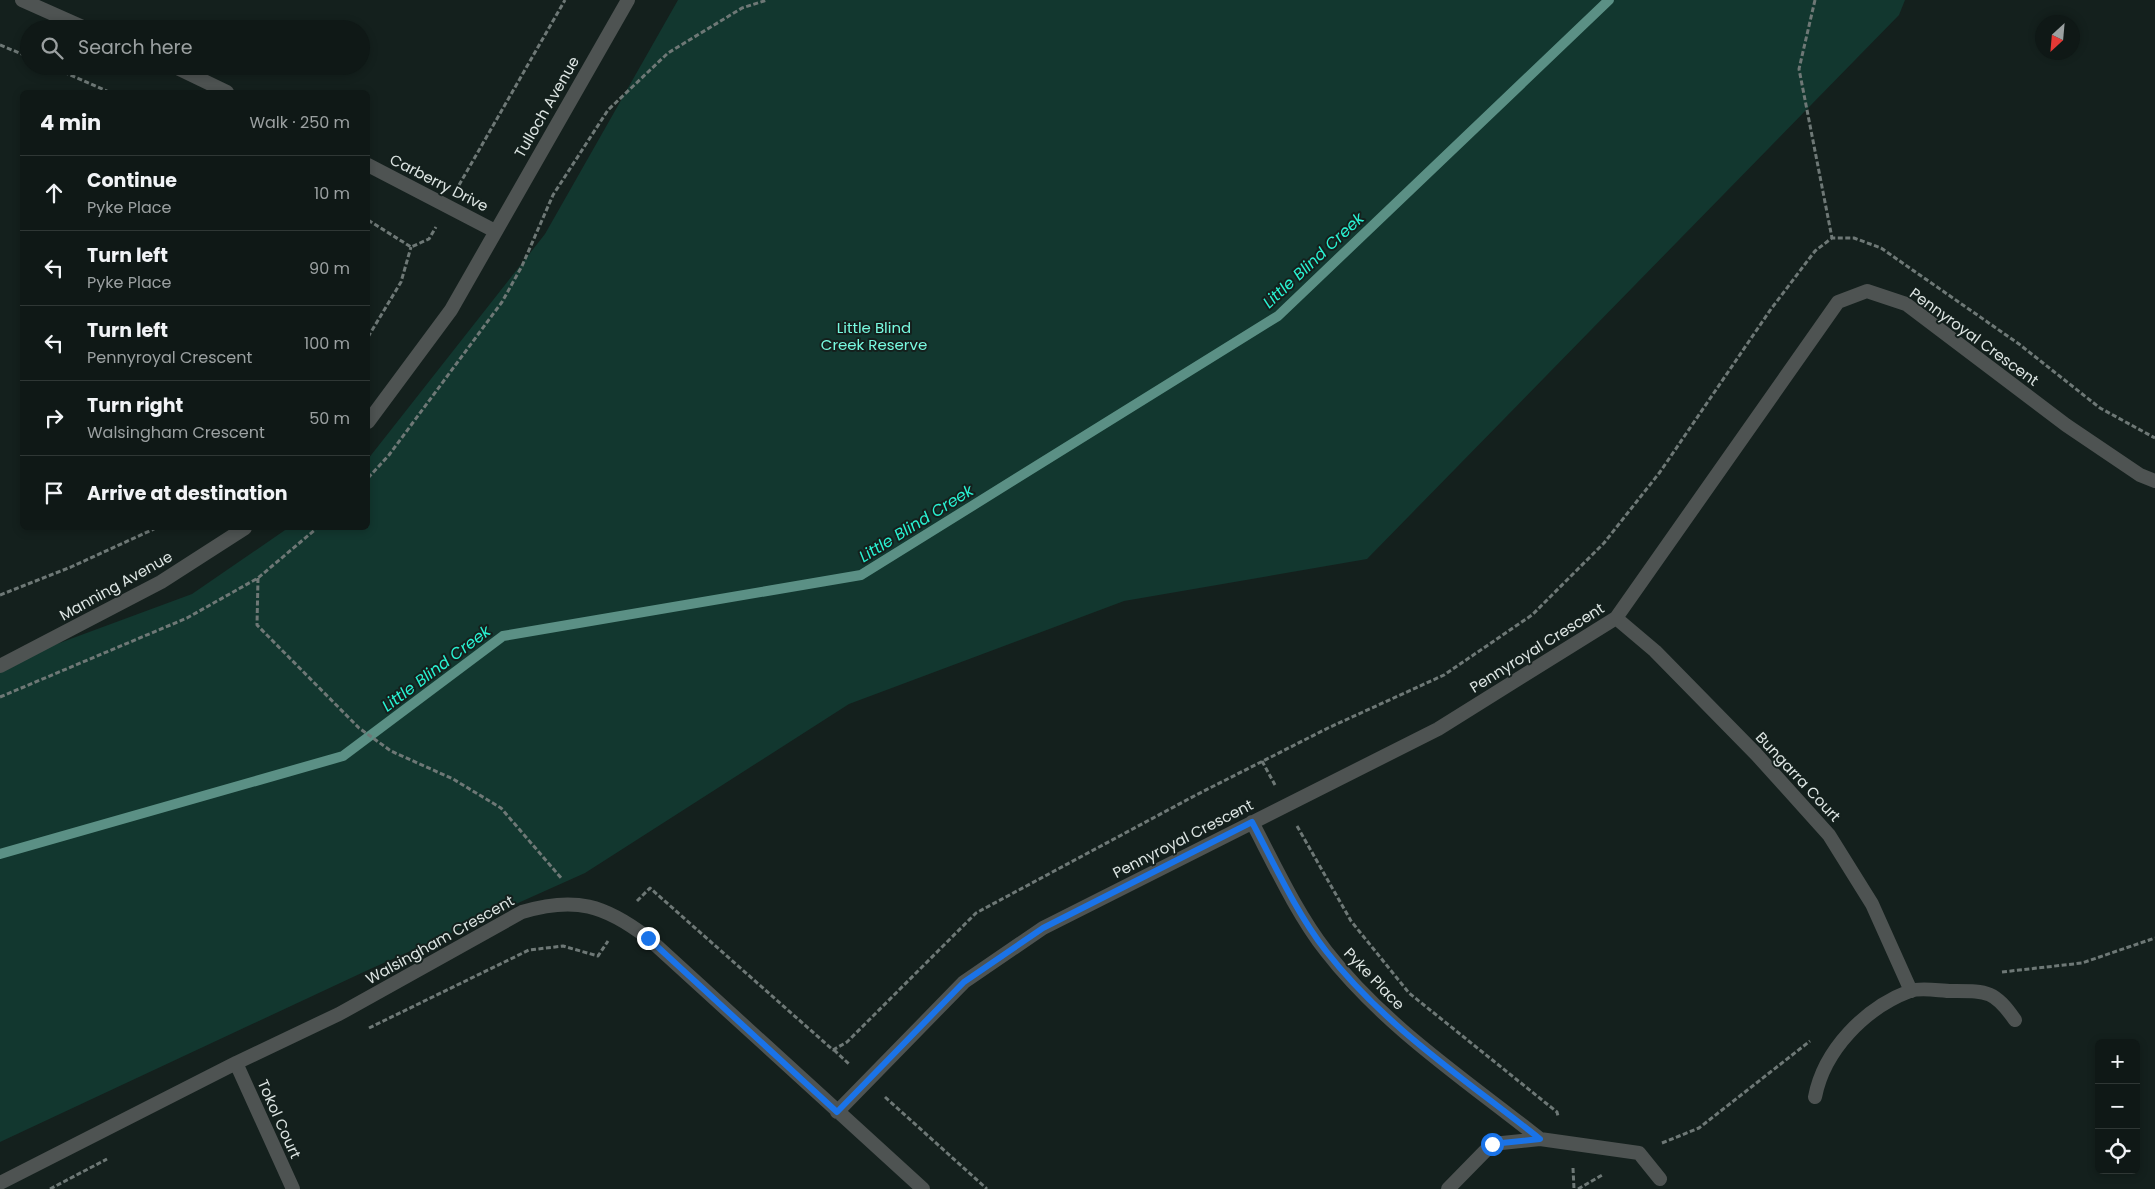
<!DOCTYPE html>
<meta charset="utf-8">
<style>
:root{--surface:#0f1816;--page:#1d2523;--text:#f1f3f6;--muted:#9ba0a1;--line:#2f3735}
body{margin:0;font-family:Poppins,sans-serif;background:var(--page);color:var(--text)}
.controls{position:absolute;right:15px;bottom:15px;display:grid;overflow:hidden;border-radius:8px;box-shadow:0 2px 8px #0003}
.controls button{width:45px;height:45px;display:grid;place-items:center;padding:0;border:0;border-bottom:1px solid var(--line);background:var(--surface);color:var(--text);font:25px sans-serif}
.compass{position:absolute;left:2035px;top:15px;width:45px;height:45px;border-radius:50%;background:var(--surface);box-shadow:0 2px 8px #0003;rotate:206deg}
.stop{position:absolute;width:15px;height:15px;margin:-11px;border:4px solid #1a73e8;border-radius:50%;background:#fff}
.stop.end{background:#1a73e8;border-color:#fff;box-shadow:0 1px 5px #0008}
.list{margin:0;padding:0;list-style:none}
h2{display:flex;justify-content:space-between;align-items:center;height:65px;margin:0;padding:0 20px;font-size:21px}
h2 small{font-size:16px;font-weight:400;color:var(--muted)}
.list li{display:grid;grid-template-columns:32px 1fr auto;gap:15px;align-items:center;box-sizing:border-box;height:75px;padding:0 20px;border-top:1px solid var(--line)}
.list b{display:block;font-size:19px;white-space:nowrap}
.list p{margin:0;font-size:16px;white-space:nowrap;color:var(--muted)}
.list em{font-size:16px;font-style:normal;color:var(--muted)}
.icon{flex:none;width:28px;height:28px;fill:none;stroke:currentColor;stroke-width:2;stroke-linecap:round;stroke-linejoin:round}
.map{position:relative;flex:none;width:2155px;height:1189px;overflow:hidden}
.search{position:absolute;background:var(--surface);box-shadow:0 2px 8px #0003;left:20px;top:20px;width:350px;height:55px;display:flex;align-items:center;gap:12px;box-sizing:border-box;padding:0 18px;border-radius:28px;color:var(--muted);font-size:19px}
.panel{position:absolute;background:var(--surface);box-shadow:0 2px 8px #0003;left:20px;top:90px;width:350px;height:440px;border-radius:8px}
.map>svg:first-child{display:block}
.green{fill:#12372f}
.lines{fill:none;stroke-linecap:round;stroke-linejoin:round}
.stream{stroke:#5b9085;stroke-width:10}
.path{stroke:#6e7876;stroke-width:3;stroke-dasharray:5 2.5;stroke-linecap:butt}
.minor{stroke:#4e5352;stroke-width:14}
.route{stroke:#1a73e8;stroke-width:6}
.labels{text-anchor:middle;stroke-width:4;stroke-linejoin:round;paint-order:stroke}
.street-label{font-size:15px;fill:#dde5e3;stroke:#14201d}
.park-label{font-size:15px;fill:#78fae0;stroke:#14201d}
.water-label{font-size:16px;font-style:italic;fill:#29f2d2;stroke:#14201d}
</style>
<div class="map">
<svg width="2155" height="1189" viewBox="0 0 2155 1189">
<rect width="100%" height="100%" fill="#14201d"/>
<path class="green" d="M678,0H1905L1899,15L1367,559L1124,601L849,704L585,873L368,970L0,1142V665L192,594L288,528H368V459L545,234Z"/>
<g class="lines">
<path class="stream" d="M0,854L343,756L503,636L861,575L1278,316L1609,0"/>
<path class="path" d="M1815,0L1799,69L1832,238
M0,45L29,57
M50,66L109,92
M459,185L565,0
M368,220L411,247L429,239L436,227
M368,337L401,282L411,247
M368,478L389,455L502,302L522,266L553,195L608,110L668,53L742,8L767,0
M258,578L257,625L359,728L391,751L453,779L501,808L562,879
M0,595L71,567L156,528
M0,697L187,618L258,578L317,528
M1262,761L1275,785
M1297,826L1351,921L1409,993L1557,1112L1558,1116
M637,901L650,888L833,1050L847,1042L976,913L1196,795L1328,728L1444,675L1532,615L1604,543L1660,472L1771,309L1815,251L1832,238H1854L1881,248L2019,344L2100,408L2155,438
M2002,972L2082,963L2155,938
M369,1028L529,950L563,946L598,956L608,941
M834,1050L849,1064
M885,1097L987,1189
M1662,1143L1699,1128L1810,1041
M1573,1168L1574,1189
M50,1189L107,1159
M1578,1189L1604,1174"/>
<path class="minor" d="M22,0L87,29
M173,66L227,92
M368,165L495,231
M368,422L451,310L628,0
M1616,618L1655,651L1756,754L1829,835L1872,904L1911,991
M0,666L161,582L245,528
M1252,822C1274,864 1297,914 1326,951C1384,1026 1466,1080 1540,1139
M236,1063L293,1189
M1815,1097C1824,1050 1865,1008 1910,991C1921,987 1940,991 1952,991C1987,991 1994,990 2015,1020
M837,1112L964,982L1043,928L1438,729L1616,618L1838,302L1867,291L1906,304L2066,425L2140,475L2155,481
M0,1183L236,1063L339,1014L522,912C575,896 605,905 648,938L923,1189
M1448,1189L1492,1144L1540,1139L1639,1153L1660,1179"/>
</g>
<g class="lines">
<path class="route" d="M648,938L837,1112L964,982L1043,928L1252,822C1274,864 1297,914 1326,951C1384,1026 1466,1080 1540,1139L1492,1144"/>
</g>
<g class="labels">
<g class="street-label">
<text transform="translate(547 107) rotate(-60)" y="5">Tulloch Avenue</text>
<text transform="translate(439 183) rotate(27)" y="5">Carberry Drive</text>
<text transform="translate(1974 337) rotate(36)" y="5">Pennyroyal Crescent</text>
<text transform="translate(116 586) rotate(-29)" y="5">Manning Avenue</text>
<text transform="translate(1537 648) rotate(-32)" y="5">Pennyroyal Crescent</text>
<text transform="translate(1798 777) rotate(47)" y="5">Bungarra Court</text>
<text transform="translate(1183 839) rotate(-27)" y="5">Pennyroyal Crescent</text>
<text transform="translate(440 940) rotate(-29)" y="5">Walsingham Crescent</text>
<text transform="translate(1374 979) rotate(46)" y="5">Pyke Place</text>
<text transform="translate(279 1119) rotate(66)" y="5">Tokol Court</text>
</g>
<g class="park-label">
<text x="874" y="333">Little Blind<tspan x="874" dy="17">Creek Reserve</tspan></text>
</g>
<g class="water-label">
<text transform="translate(1313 260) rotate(-43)" y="6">Little Blind Creek</text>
<text transform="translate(916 523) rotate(-32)" y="6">Little Blind Creek</text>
<text transform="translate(436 668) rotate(-37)" y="6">Little Blind Creek</text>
</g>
</g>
</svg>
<div class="controls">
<button>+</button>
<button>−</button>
<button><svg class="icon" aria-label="locate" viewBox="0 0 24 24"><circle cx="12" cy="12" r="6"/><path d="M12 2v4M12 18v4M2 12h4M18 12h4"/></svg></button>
</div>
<svg class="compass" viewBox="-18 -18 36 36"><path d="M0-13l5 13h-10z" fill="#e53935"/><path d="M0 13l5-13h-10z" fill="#9ba0a1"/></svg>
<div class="stop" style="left:1492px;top:1144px"></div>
<div class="stop end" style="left:648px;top:938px"></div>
<div class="search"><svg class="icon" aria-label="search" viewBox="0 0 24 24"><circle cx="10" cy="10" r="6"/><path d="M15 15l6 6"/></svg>Search here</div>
<section class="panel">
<h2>4 min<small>Walk · 250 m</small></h2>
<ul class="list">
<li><svg class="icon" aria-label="ahead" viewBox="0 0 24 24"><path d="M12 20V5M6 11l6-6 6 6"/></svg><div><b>Continue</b><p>Pyke Place</p></div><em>10 m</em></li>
<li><svg class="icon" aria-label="left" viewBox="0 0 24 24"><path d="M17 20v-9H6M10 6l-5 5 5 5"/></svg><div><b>Turn left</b><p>Pyke Place</p></div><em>90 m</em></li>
<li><svg class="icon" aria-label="left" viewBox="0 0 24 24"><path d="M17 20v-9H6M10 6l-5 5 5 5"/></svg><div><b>Turn left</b><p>Pennyroyal Crescent</p></div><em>100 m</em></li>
<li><svg class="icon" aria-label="right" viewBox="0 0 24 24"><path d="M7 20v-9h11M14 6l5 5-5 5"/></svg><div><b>Turn right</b><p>Walsingham Crescent</p></div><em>50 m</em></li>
<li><svg class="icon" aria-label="arrive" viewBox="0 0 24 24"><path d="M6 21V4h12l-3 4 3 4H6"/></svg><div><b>Arrive at destination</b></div></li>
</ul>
</section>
</div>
